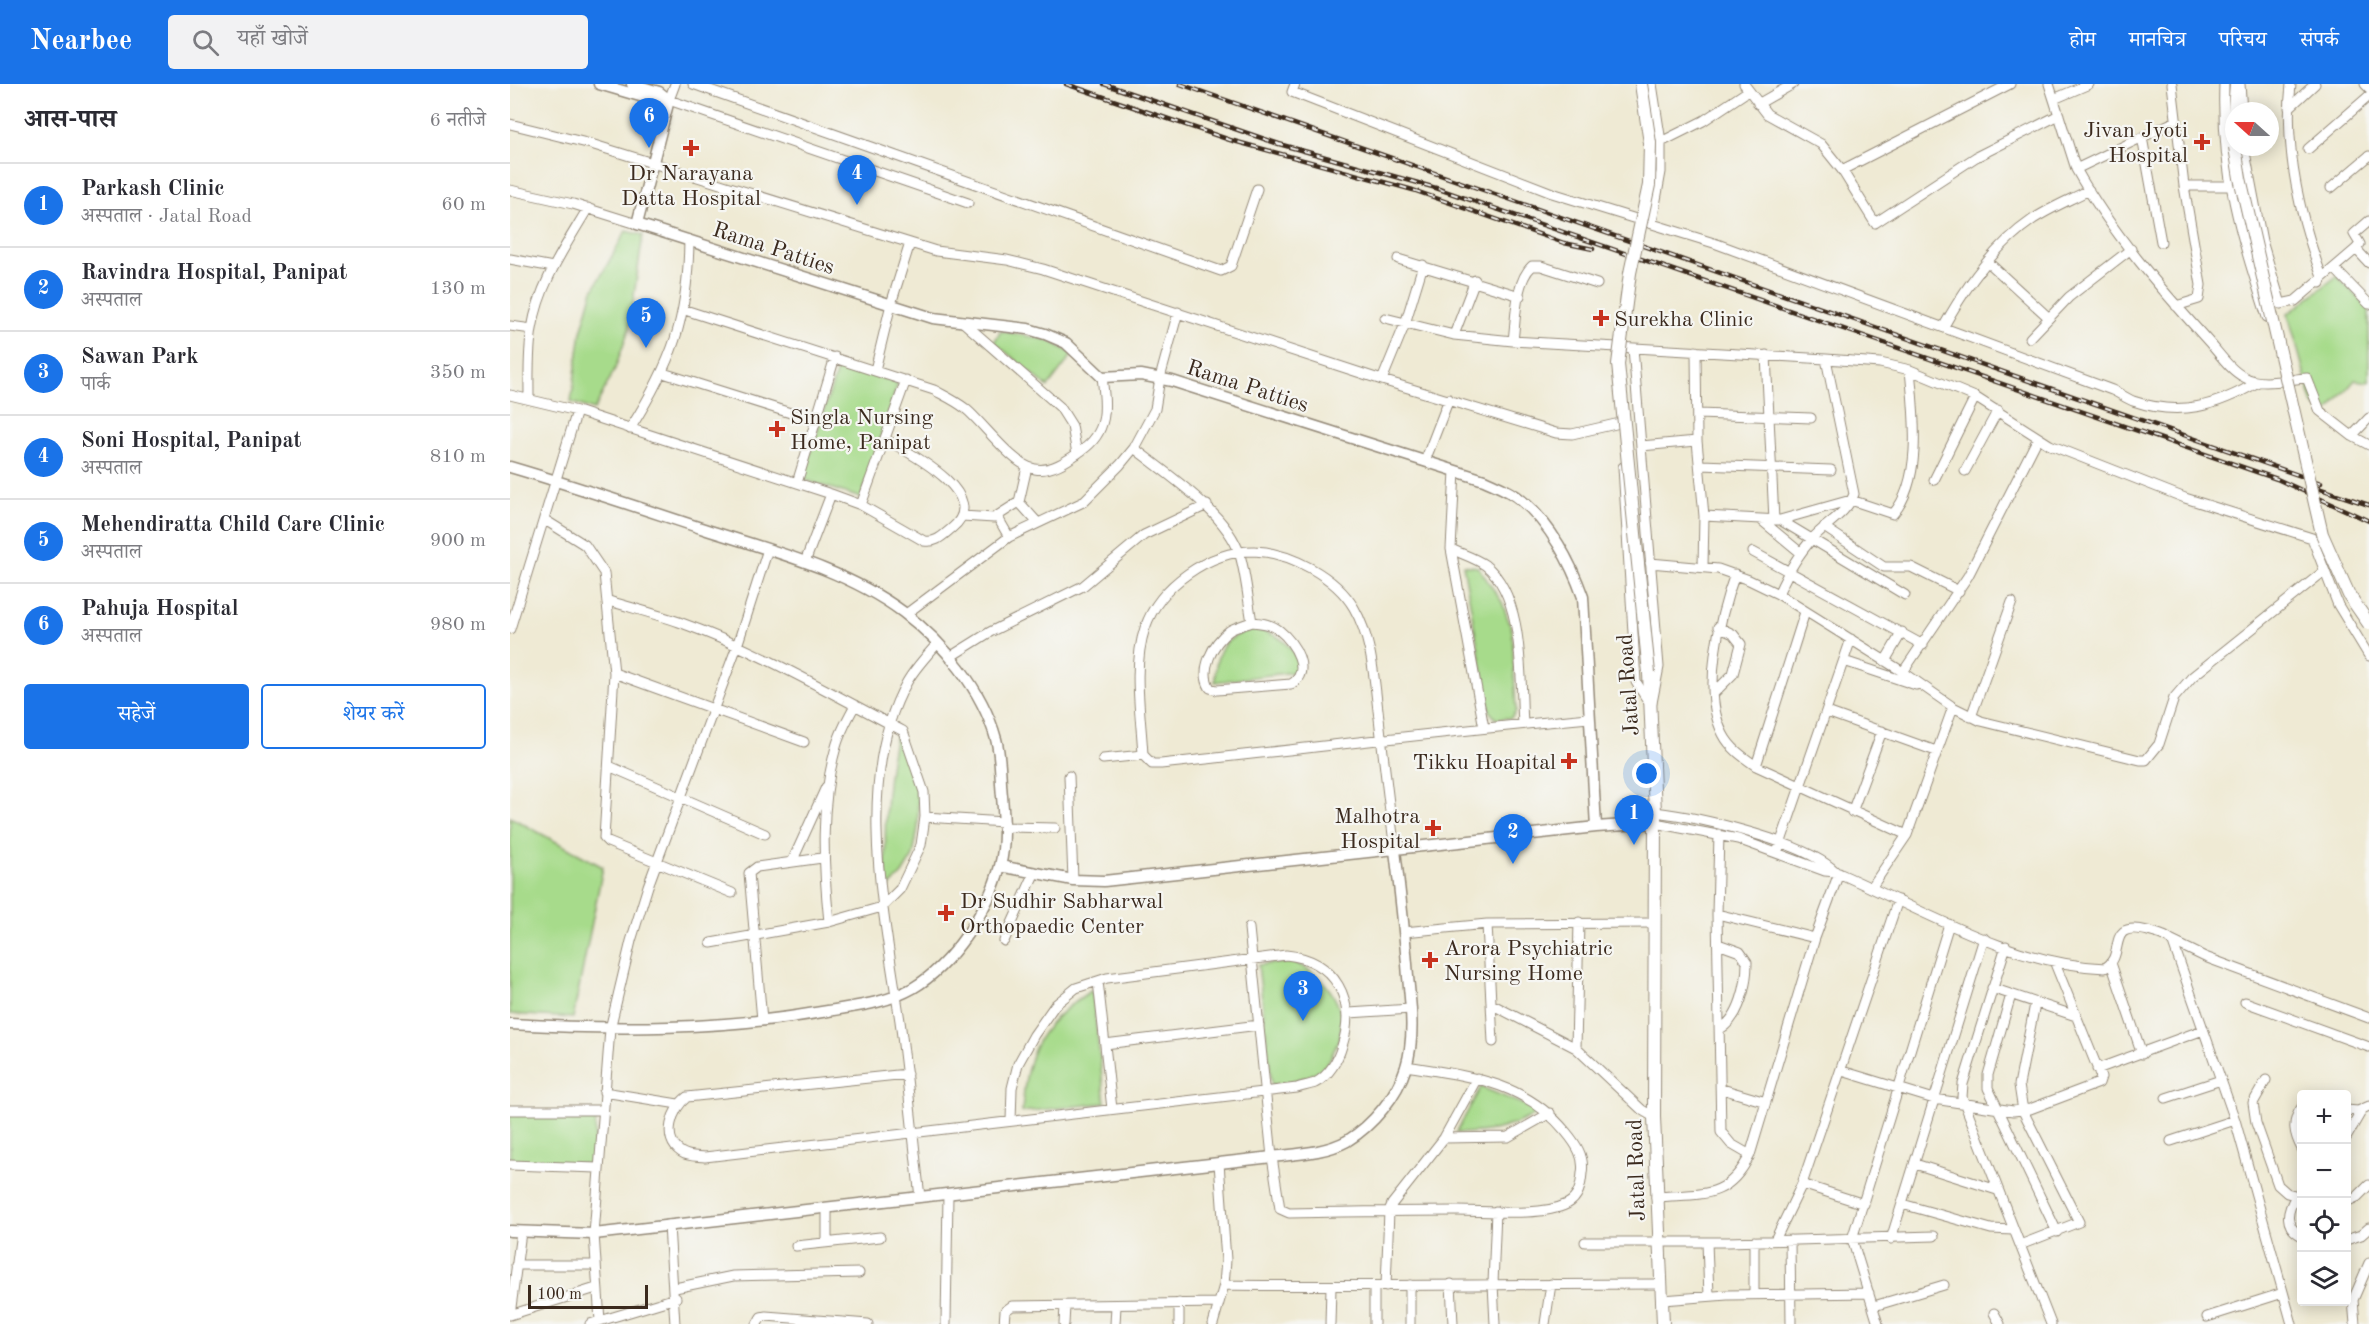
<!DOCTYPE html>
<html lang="hi">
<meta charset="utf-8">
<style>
:root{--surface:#fff;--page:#f2f2f3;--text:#2b2b33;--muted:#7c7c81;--line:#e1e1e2;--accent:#1a73e8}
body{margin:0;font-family:"Old Standard TT","Noto Serif Devanagari",serif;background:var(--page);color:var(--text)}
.controls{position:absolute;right:18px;bottom:18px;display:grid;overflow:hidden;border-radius:6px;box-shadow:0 3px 15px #0003}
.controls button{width:54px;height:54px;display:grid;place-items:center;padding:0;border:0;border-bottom:2px solid var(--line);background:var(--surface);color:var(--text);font:30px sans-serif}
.compass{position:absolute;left:1715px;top:18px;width:54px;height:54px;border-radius:50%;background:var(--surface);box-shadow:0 3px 15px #0003;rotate:291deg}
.scale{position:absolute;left:18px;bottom:15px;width:120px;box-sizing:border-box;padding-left:6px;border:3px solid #3b2a1e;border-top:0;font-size:16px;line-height:21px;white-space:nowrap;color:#3b2a1e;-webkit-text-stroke:4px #f6f6f2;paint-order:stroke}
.you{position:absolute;left:1137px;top:690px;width:21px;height:21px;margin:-15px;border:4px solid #fff;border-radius:50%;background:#1a73e8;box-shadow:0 0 0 9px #1a73e833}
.badge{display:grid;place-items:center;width:39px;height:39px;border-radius:50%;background:var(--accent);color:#fff;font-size:20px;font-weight:700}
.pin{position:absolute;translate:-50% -50px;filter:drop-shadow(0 2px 3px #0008)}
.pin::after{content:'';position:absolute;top:32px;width:21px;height:18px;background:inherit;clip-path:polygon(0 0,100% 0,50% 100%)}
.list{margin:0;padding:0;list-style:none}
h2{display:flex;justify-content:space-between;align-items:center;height:78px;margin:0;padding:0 24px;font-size:26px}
h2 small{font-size:20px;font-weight:400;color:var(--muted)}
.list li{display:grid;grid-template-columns:39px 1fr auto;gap:18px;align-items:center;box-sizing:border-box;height:84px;padding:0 24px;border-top:2px solid var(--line)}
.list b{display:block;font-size:22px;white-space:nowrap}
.list p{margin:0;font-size:20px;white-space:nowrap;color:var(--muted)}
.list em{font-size:20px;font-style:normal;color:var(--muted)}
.actions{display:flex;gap:12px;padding:18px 24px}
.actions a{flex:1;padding:14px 0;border:2px solid var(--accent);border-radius:6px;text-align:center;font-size:21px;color:var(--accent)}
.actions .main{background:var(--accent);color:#fff}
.icon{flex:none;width:33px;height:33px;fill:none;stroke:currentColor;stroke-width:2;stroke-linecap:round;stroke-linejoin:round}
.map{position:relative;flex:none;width:1859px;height:1240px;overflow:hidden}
header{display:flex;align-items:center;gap:36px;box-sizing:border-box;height:84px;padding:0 30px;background:var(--accent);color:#fff}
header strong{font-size:28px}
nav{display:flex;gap:33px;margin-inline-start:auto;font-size:21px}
.search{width:420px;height:54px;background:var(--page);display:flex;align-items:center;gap:15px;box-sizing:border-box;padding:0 21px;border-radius:6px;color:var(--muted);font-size:22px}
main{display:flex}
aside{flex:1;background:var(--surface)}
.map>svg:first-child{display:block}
.green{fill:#a7db8b;stroke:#718254;stroke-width:1.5}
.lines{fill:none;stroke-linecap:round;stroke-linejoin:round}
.minor-casing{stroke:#958a79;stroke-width:11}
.tertiary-casing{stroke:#958a79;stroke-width:13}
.secondary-casing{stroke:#958a79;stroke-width:14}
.minor{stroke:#fff;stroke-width:9}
.tertiary{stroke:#fff;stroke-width:10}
.secondary{stroke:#fff;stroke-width:12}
.rail-casing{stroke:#3b2a1e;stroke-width:4.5}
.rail{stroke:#f6f6f2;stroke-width:2;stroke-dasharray:7;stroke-linecap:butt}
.secondary-bridge-casing{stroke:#958a79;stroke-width:14;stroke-linecap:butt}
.secondary-bridge{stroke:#fff;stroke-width:12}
.poi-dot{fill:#c8321e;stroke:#f6f6f2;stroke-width:2}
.labels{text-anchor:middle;stroke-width:4.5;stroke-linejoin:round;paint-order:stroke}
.poi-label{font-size:22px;fill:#3b2a1e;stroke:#f6f6f2;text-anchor:start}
.street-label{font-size:22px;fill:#3b2a1e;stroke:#f6f6f2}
</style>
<header>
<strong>Nearbee</strong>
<div class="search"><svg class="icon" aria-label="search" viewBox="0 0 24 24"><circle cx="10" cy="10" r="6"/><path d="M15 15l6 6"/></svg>यहाँ खोजें</div>
<nav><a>होम</a><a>मानचित्र</a><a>परिचय</a><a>संपर्क</a></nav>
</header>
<main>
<aside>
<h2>आस-पास<small>6 नतीजे</small></h2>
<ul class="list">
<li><span class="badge">1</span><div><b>Parkash Clinic</b><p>अस्पताल · Jatal Road</p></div><em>60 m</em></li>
<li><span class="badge">2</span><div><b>Ravindra Hospital, Panipat</b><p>अस्पताल</p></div><em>130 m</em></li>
<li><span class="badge">3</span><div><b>Sawan Park</b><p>पार्क</p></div><em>350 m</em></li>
<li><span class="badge">4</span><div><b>Soni Hospital, Panipat</b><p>अस्पताल</p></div><em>810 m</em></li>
<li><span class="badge">5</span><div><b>Mehendiratta Child Care Clinic</b><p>अस्पताल</p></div><em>900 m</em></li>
<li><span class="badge">6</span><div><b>Pahuja Hospital</b><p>अस्पताल</p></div><em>980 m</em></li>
</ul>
<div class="actions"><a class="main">सहेजें</a><a>शेयर करें</a></div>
</aside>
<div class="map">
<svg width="1859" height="1240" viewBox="0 0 1859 1240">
<rect width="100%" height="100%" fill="#f6f6f2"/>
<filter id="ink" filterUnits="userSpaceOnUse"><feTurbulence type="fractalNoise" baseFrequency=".0167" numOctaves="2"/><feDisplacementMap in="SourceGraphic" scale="12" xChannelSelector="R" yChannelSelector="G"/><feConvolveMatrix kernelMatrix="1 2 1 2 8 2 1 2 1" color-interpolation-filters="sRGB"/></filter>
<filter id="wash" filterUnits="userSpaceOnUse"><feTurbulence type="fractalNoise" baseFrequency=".008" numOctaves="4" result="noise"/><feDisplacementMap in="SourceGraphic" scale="24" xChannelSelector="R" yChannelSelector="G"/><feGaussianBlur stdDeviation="1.35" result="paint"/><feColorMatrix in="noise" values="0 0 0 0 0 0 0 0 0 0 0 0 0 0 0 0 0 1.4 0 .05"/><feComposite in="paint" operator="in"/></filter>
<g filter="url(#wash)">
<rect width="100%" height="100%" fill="#efead4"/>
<path class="green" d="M116,147L133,151L119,245L105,285L84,326L61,318L71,248L83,206Z
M1827,192L1859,225V298L1845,296L1816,330L1803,321L1778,230Z
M491,247L538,256L563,270L538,303L484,258Z
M329,280L388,299L351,414L292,395Z
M953,481L968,483L992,518L1002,547L1006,627L1001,634L986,635L980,628Z
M741,546C767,546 785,562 791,587L705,598C705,568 712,554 741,546Z
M386,650L408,698V744L403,772L392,790L377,805C374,748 374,706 386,650Z
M0,733L93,783L63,934L0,930Z
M783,878C816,892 843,925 826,962C823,969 820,977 814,982C800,995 781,997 762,1001L748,881Z
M582,906L595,1019L512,1028C516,966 529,940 582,906Z
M971,1003L1031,1028C999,1044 982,1049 946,1049Z
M0,1029L86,1034L83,1081L0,1076Z"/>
</g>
<g filter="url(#ink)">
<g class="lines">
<g class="minor-casing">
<path id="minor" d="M165,0L159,16L458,119
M183,0L711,187L721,182L747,105
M785,0L782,8L1042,109L1207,160L1602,306C1609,309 1616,314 1623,317C1670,333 1707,322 1748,298
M1142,0L1151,58V88L1142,138
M1234,0L1257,30L1311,60L1332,86L1365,139L1466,73L1549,31
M1539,0L1566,85C1601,148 1650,204 1698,257C1709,269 1720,286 1734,293C1751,303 1778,295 1797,294L1810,327L1842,352L1859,361
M1662,0L1674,102L1691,201L1689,215L1666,222
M1714,0C1711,89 1730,149 1757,233
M1730,0L1732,27
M1781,0C1774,64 1790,133 1812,193L1810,199
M1855,0L1859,4
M1544,15L1579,0
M1248,20L1283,0
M1779,24L1805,0
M0,40L81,60L426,167L497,176L533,185L872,296L1046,349L1062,350L1110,339
M1632,53L1651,158
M1151,58L1193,37L1238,7
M1734,63L1752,157L1771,220L1785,217L1846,165L1850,160L1844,150L1859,137
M1798,65L1859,12
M1566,85L1666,37
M1332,86L1500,0
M1674,102H1719
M1821,104L1859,72
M0,106L63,120L127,140
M1846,165L1859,179
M0,175L43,183
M888,175L1010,212
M1478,178L1538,233
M1825,185L1859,220
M175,226L424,306C435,312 446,317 456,325C473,339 504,382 525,385C542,388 558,376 571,367C599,348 596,323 592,293
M875,234L944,251L1003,257L1316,275L1370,279L1400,286L1465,313L1540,361L1675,414L1802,454L1828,521L1859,572
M453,238L550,323L562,342L567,370
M0,242L22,245
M1434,242C1456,202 1484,162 1522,136C1540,124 1560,116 1579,106
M944,251L965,196
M1520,254L1559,213L1621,165
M1003,257C1006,235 1005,198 1022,182H1031L1087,200
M1123,264L1149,583L1142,619
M1186,267L1187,357L1194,432L1193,483
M1256,271L1264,436
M365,286L381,220L400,159
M153,289L306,337
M872,296L895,240L913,181
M0,311L67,327L321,410L351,421L414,457C427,459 433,451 442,444C483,411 398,368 375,355
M19,315C19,292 18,268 22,245C29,200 55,163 78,124
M1188,330L1301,334
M120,345C162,278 178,236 179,156
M1842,352L1859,334
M1131,362L1187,357
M624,364C658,391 717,429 730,471C736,492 738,516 742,538
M915,377L939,315
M1191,381L1321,386
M1113,383L1126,598L1140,620
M945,387L941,465L974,644
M1455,387L1488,326
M1424,396L1465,313
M287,399L325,273
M509,418L517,383
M351,421L396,296
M452,432L484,434L509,418L527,438
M487,432L499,453
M1194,432L1270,436L1341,416L1383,430C1413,396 1404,329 1400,286
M1250,435L1291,469
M35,436L75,461L94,489L104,589L94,754L98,758L222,809
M1270,436L1395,511
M1314,443L1374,483H1401L1449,507
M941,465C952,470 965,474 975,481C1015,512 1010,594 1013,640
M1243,468L1413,561
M295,478L321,410
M1140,479L1208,485L1239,496L1268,510L1393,588L1443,623L1471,637L1630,676H1636L1649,660L1664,614L1682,593L1813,488
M1225,490C1210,531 1191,608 1213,650C1220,664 1233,673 1246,682L1397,751
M1268,510C1277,490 1288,470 1303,454C1317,439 1337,429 1344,410L1316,275
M99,517C122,524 146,530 169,538C247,566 319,608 393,647L414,708L415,733L411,761L390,805L372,823L319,838L201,859
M396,530L499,453L573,418L610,381L624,364L645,325L650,294L668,228
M742,538C752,539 762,540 770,547C784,558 803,588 781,600L707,606L700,604C689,586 703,559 719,547C725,543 734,541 742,538Z
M0,545L67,327
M440,573L480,548L573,502L634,451L697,421
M1334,577L1406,601
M1375,577L1392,548
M1393,588L1458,492L1528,354
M104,589L294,658
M1205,608L1223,590L1231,560L1223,550L1208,543
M1317,628L1426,667
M1461,633L1502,518
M593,675L633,671
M99,682L255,750
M1246,682L1295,528
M559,692L563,796
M1145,728C1188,733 1297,758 1326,788
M1342,728L1372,647
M415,733L494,738
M1145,739L1228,755L1315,787L1326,788C1412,825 1499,880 1595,884C1617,871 1594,836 1638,847C1647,850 1657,851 1663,859L1725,1036L1782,1240
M494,743L545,744
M1209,750L1207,830L1211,1048L1221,1060L1240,1071
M885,766C879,722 874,678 869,634C864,597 863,557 844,524C826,493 780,468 744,467C699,467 649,502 635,544C622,582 631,631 633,671L642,680H651C793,665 936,647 1079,634
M1267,769L1341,555
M282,778L316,703
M1361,804L1397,751L1443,623
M1207,830L1305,854
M319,838C313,780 310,719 326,663C330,648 338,634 345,621
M1069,838L1066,964L1132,1026L1144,1033
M977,840L983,958
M739,844L762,1073L770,1125L779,1129C835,1128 892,1127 948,1127C977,1127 1031,1133 1057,1120C1069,1114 1071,1101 1072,1089C1075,1073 1066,1060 1056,1048C1014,997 958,992 896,982
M894,848L977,840L1144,839
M1660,856L1695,873L1859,934
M494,857L525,788
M1208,860L1230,868L1237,878C1237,900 1230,934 1210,945
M1496,862L1453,1000L1452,1013L1541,1240
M1601,879L1632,970
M588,897L602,1025
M1482,904L1566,932
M1501,911L1478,991V1004L1547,1148
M1735,918L1859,963
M981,920L1066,964
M839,929L901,925
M252,936L239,789L247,783L312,774
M595,960L749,941
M1587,985L1693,946
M1332,987L1424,1015L1503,1027L1520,1025L1589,999L1591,993L1544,877
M397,990L177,1013C162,1024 151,1055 171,1068C178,1073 187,1072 195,1073L787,1004C793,1002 800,1001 805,999C819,992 828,976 832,962C847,917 826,876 776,871L597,894L566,904L545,921L524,951L508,980L502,1004L501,1037
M1756,996L1743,1019L1746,1039L1768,1101L1777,1109L1792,1113
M1212,1005L1256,1018
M94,1008L168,1020
M1656,1014L1711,996
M1792,1023C1781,1038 1784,1050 1792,1065
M0,1026H92
M1836,1026L1848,1027L1859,1022
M934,1054L998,1053L1040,1029
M1836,1054L1852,1026
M1661,1057L1725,1036
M1405,1080L1487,1106
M0,1081L87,1084
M1292,1100L1354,1120
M1786,1112C1777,1127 1773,1142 1792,1152
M410,1113C403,1055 398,996 390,937C375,836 343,693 397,598C405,584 416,572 428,559
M1146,1113C1191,1109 1217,1117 1240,1071L1305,854L1329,789
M1836,1118L1847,1113L1859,1101
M1392,1120L1481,1145L1503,1146
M317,1124V1158
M159,1141L165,1240
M1381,1155L1474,854
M1265,1156L1292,1100L1388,816
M1280,1156L1281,1240
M1836,1156L1851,1151L1859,1144
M1075,1158H1218L1424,1152
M1197,1158L1199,1212
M1510,1161L1569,1138L1513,1027L1509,1001L1525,920
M286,1162L370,1153
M6,1181H85
M941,1200L943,1240
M714,1201C860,1203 1006,1200 1152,1200
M900,1201V1240
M876,1202L879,1127L882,1120L934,1054L967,994
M165,1204L223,1192L349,1189
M1244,1210V1157
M1153,1216L1217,1211L1359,1209
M1364,1222L1434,1201
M1484,1229L1490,1240
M0,1231L86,1204
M0,1231L11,1148
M1697,1233L1773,1209
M90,1237L84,1150L100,945L121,857L138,802L227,562L258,465
M80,1240L166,1214
M247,1240L251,1233L256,1232L358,1240
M436,1240L438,1110
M494,1240L495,1227L502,1222L709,1219
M554,1240L555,1222
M605,1240L606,1222
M669,1240V1219
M703,1240L714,1201L716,1176L709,1079
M820,1240L821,1203
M864,1240V1204
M985,1240L983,1200L986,1127
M1035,1240L1041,1200
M1368,1240L1342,1155L1439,840
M1845,1240L1843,1216L1859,1179"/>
</g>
<g class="tertiary-casing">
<path id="tertiary" d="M89,0L147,17L159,16
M122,0L149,8L159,16
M159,16L127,140L423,234L518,245L535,250L556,259L592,293L631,291L662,297L974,396C987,402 1001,407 1011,416C1040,439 1061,479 1073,513L1086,743
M0,383C65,402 130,424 194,445C262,467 335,485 393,528C434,559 472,605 486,655C491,672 490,694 492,712C494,735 496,759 490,782C479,825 442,881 403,904C377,919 347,922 318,927C212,946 106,946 0,940
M490,782L563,796L594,797L1086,743L1145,739
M0,1147L84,1150L762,1073C786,1070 815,1069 837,1057C863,1041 887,1012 896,983C905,954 901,922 898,893C895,850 890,808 885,766"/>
</g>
<g class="secondary-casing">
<path id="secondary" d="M1724,27L1726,0
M1724,40V55
M1139,589L1145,728L1144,1033L1153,1240"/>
</g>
<use href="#minor" class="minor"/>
<use href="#tertiary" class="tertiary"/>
<use href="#secondary" class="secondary"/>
<g class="rail-casing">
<path id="rail" d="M556,0L720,56L903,106L1054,159L1083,165
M594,0L769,60L926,104L1767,395L1859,437
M670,0L1811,399
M1802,402L1859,421"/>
</g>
<use href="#rail" class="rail"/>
<g class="secondary-bridge-casing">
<path id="secondary-bridge" d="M1131,0L1140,59L1139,101L1120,189L1108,280L1139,589
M1725,63L1730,94L1812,450L1839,511L1859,540"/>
</g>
<use href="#secondary-bridge" class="secondary-bridge"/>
</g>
</g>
<g class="poi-dot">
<path d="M1689 49h6v6h6v6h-6v6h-6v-6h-6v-6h6z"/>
<path d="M178 55h6v6h6v6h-6v6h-6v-6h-6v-6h6z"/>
<path d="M1088 225h6v6h6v6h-6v6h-6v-6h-6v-6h6z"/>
<path d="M264 336h6v6h6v6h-6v6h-6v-6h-6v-6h6z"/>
<path d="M1056 668h6v6h6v6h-6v6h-6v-6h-6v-6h6z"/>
<path d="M920 735h6v6h6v6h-6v6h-6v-6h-6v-6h6z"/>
<path d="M433 820h6v6h6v6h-6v6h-6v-6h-6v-6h6z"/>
<path d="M917 867h6v6h6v6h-6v6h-6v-6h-6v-6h6z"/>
</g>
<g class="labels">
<g class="poi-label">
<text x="1678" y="53" text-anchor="end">Jivan Jyoti<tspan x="1678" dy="25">Hospital</tspan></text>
<text x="181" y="96" text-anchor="middle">Dr Narayana<tspan x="181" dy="25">Datta Hospital</tspan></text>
<text x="1104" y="242">Surekha Clinic</text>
<text x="280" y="340">Singla Nursing<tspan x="280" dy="25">Home, Panipat</tspan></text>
<text x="1046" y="685" text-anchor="end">Tikku Hoapital</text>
<text x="910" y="739" text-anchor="end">Malhotra<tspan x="910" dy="25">Hospital</tspan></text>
<text x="450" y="824">Dr Sudhir Sabharwal<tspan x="450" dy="25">Orthopaedic Center</tspan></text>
<text x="934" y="871">Arora Psychiatric<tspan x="934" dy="25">Nursing Home</tspan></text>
</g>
<g class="street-label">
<text transform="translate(264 163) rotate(18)" y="8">Rama Patties</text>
<text transform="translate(738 301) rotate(18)" y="8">Rama Patties</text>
<text transform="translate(1117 601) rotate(-94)" y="8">Jatal Road</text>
<text transform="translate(1125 1086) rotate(-92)" y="8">Jatal Road</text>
</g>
</g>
</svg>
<div class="controls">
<button>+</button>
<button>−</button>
<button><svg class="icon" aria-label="locate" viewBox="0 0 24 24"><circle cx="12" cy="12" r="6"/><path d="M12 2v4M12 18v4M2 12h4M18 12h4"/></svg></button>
<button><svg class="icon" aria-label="layers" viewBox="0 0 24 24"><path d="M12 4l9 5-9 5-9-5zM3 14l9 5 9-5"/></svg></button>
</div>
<svg class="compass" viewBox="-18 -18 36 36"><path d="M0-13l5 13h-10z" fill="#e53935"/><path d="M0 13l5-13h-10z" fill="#7c7c81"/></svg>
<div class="scale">100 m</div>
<div class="you"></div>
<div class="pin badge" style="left:1124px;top:761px">1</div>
<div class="pin badge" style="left:1003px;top:780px">2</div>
<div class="pin badge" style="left:793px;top:937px">3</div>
<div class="pin badge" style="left:347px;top:121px">4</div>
<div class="pin badge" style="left:136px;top:264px">5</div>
<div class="pin badge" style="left:139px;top:64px">6</div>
</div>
</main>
